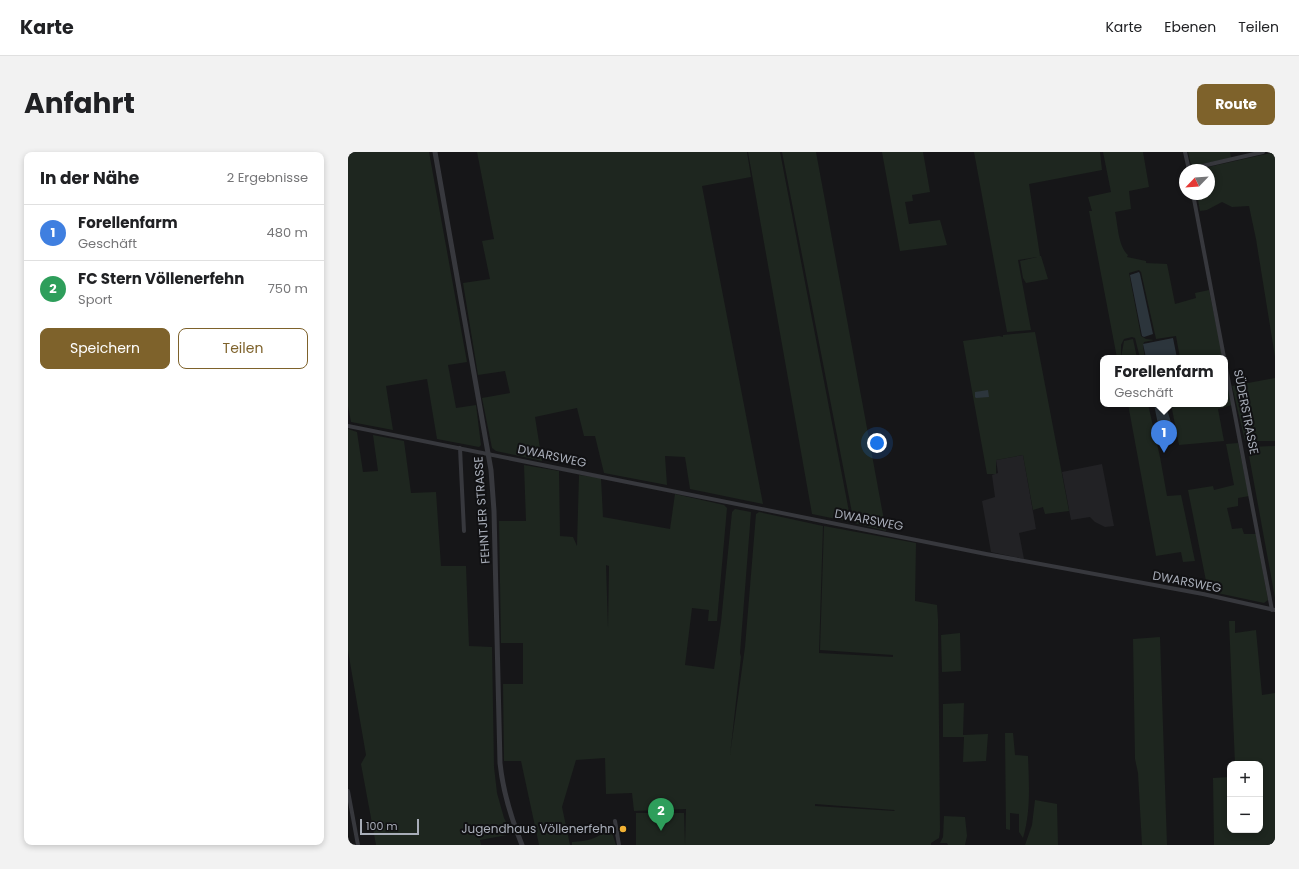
<!DOCTYPE html>
<html lang="de">
<meta charset="utf-8">
<style>
:root{--surface:#fff;--page:#f2f2f2;--text:#202124;--muted:#757577;--line:#e0e0e0;--accent:#7e622b}
body{margin:0;font-family:Poppins,sans-serif;background:var(--page);color:var(--text)}
.controls{position:absolute;right:12px;bottom:12px;display:grid;overflow:hidden;border-radius:8px;box-shadow:0 2px 6px #0003}
.controls button{width:36px;height:36px;display:grid;place-items:center;padding:0;border:0;border-bottom:1px solid var(--line);background:var(--surface);color:var(--text);font:20px sans-serif}
.compass{position:absolute;left:831px;top:12px;width:36px;height:36px;border-radius:50%;background:var(--surface);box-shadow:0 2px 6px #0003;rotate:245deg}
.scale{position:absolute;left:12px;bottom:10px;width:59px;box-sizing:border-box;padding-left:4px;border:2px solid #a8adb8;border-top:0;font-size:11px;line-height:14px;white-space:nowrap;color:#a8adb8;-webkit-text-stroke:3px #111113;paint-order:stroke}
.you{position:absolute;left:529px;top:291px;width:14px;height:14px;margin:-10px;border:3px solid #fff;border-radius:50%;background:#1a73e8;box-shadow:0 0 0 6px #1a73e833}
.badge{display:grid;place-items:center;width:26px;height:26px;border-radius:50%;background:var(--accent);color:#fff;font-size:13px;font-weight:700}
.pin{position:absolute;translate:-50% -33px;filter:drop-shadow(0 1px 2px #0008)}
.pin::after{content:'';position:absolute;top:21px;width:14px;height:12px;background:inherit;clip-path:polygon(0 0,100% 0,50% 100%)}
.popup{position:absolute;left:752px;top:203px;width:128px;height:52px;box-sizing:border-box;display:grid;place-content:center;border-radius:8px;background:var(--surface);filter:drop-shadow(0 1px 3px #0005);font-size:13px;white-space:nowrap;color:var(--muted)}
.popup b{font-size:15px;color:var(--text)}
.popup::after{content:'';position:absolute;left:50%;top:100%;margin-left:-8px;border:8px solid transparent;border-top-color:var(--surface)}
.list{margin:0;padding:0;list-style:none}
h2{display:flex;justify-content:space-between;align-items:center;height:52px;margin:0;padding:0 16px;font-size:17px}
h2 small{font-size:13px;font-weight:400;color:var(--muted)}
.list li{display:grid;grid-template-columns:26px 1fr auto;gap:12px;align-items:center;box-sizing:border-box;height:56px;padding:0 16px;border-top:1px solid var(--line)}
.list b{display:block;font-size:15px;white-space:nowrap}
.list p{margin:0;font-size:13px;white-space:nowrap;color:var(--muted)}
.list em{font-size:13px;font-style:normal;color:var(--muted)}
.actions{display:flex;gap:8px;padding:12px 16px}
.actions a{flex:1;padding:9px 0;border:1px solid var(--accent);border-radius:8px;text-align:center;font-size:14px;color:var(--accent)}
.actions .main{background:var(--accent);color:#fff}
.map{position:relative;flex:none;width:927px;height:693px;overflow:hidden;border-radius:8px}
header{display:flex;align-items:center;gap:24px;box-sizing:border-box;height:56px;padding:0 20px;background:var(--surface);border-bottom:1px solid var(--line)}
header strong{font-size:19px}
nav{display:flex;gap:22px;margin-inline-start:auto;font-size:14px}
.intro{display:flex;align-items:center;justify-content:space-between;box-sizing:border-box;height:96px;padding:0 24px}
h1{margin:0;font-size:28px}
.button{padding:10px 18px;border-radius:8px;background:var(--accent);color:#fff;font-size:14px;font-weight:700}
main{display:flex;gap:24px;padding:0 24px}
aside{flex:1;background:var(--surface);border-radius:8px;box-shadow:0 2px 6px #0003}
.map>svg:first-child{display:block}
.built{fill:#222225}
.green{fill:#1e261f;fill-rule:evenodd}
.water{fill:#2c353c}
.lines{fill:none;stroke-linecap:round;stroke-linejoin:round}
.minor{stroke:#37383d;stroke-width:4}
.tertiary{stroke:#37383d;stroke-width:5}
.poi-dot{fill:#f2b134;stroke:#111113;stroke-width:1.5}
.labels{text-anchor:middle;stroke-width:4;stroke-linejoin:round;paint-order:stroke}
.street-label{font-size:12px;fill:#a8adb8;stroke:#111113}
.poi-label{font-size:12px;fill:#a8adb8;stroke:#111113;text-anchor:end}
</style>
<header>
<strong>Karte</strong>
<nav><a>Karte</a><a>Ebenen</a><a>Teilen</a></nav>
</header>
<div class="intro"><h1>Anfahrt</h1><a class="button">Route</a></div>
<main>
<aside>
<h2>In der Nähe<small>2 Ergebnisse</small></h2>
<ul class="list">
<li><span class="badge" style="background:#3f7fe0">1</span><div><b>Forellenfarm</b><p>Geschäft</p></div><em>480 m</em></li>
<li><span class="badge" style="background:#2e9e5b">2</span><div><b>FC Stern Völlenerfehn</b><p>Sport</p></div><em>750 m</em></li>
</ul>
<div class="actions"><a class="main">Speichern</a><a>Teilen</a></div>
</aside>
<div class="map">
<svg width="927" height="693" viewBox="0 0 927 693">
<rect width="100%" height="100%" fill="#161618"/>
<path class="built" d="M675,303L688,377L671,381L676,407L643,400L634,349L647,345L644,323L650,321L648,308Z
M754,312L766,374L757,375L747,370L742,365L723,368L714,320Z"/>
<path class="green" d="M0,0H81L119,210L100,213L108,256L128,253L133,293L131,295L89,287L79,227L38,234L45,278L3,270L0,254Z
M129,0H399L403,25L354,34L415,352L342,337L337,305L317,304L319,333L256,321L247,284H236L229,256L187,265L194,309L148,299L144,296L134,246L162,241L157,219L130,223L115,131L142,127L134,89L146,87Z
M400,0H432L503,370L464,362Z
M434,0H468L538,379L506,371Z
M534,0H575L582,40L564,43L565,49L557,50L561,72L592,68L599,93L552,99Z
M626,0H752L754,18L681,32L692,104H693L700,127L678,131L675,126L672,109L689,105L670,108L683,178L659,180Z
M755,0H795L801,35L781,39L783,57L767,60C770,73 770,94 780,103L779,105L798,109V111L819,112L827,152L848,146L847,141L861,138L875,206H832L828,184L808,187L793,120L791,118L781,121L793,184L798,187L806,188L796,190L795,194L797,206H792L787,186L784,185L776,187L773,193V206L776,189L785,187L789,206H769L741,59H744L740,45L763,40Z
M840,0H882L883,6L844,14L843,13Z
M927,0V205L908,87L901,54L884,55L874,50L859,58L852,59L849,42H861V18H847Z
M687,180L721,359L697,362L695,355L685,358L675,303L648,308V322H639L615,189L651,184L655,185V183Z
M877,218L884,253L870,257L876,289L831,293L823,252H877Z
M927,226V289H897L884,234Z
M780,252H800L812,305L819,344L833,343L847,409L835,410L833,400L808,404Z
M0,277L9,280L15,320L30,319L25,283L56,289L63,341L88,340L93,414H118L121,494L144,495L146,615L149,641L156,666L164,682L132,688L133,693H28L13,612L18,603L0,499Z
M890,291L901,344L890,346V354L879,356L884,377L894,376L896,382H908L920,448L916,451L860,439L840,338L865,334L866,338L886,333L878,292Z
M927,294V446L900,298L902,295Z
M176,313L211,319L212,384L225,385L229,394L231,323L253,326L255,365L322,377L327,342L376,353L379,356L369,469H360L361,458L344,456L337,513L366,517L373,470L384,360L387,357L403,360L392,501L393,505L382,603L397,495L408,362L411,360L475,374L471,501L545,505V503L472,498L476,374L568,391L567,449L589,453L590,467L592,679L591,686L583,691V693H337L338,657L286,659L284,641L258,642L257,606L228,608L214,655L222,693H191L173,609H156L155,532H175V491H153L151,369H178ZM258,413L261,414L260,476ZM467,652L546,658L547,659L467,654Z
M881,469H887V481L908,478L914,543L927,541V693H866L865,626L882,625V678H912V612H887Z
M612,481L613,519L594,520L593,483Z
M812,485L819,693H794L790,621L787,607L785,487Z
M616,551L615,583L640,582L638,609L615,610L616,585H595V552Z
M657,581H665L667,603L680,604C681,631 683,659 675,686L671,680V662L662,661V678L658,677Z
M687,648L709,652L710,693H677L684,673Z
M288,661H336L337,693H288Z
M596,664L617,665L619,684L617,693H600L599,691H592L595,685Z
M262,674L268,693H224V690C239,689 252,687 262,674Z"/>
<path class="water" d="M791,120L792,122L805,182L796,185L794,184L782,123Z
M825,186L829,206H798L795,192Z
M640,238L641,245L628,246L627,245V240Z
M806,252H818C820,263 824,272 827,283L823,286H818L817,283L819,278L812,279L811,278Z"/>
<g class="lines">
<path class="minor" d="M837,0L841,18
M841,17L915,0
M845,42L924,458
M0,274L638,402L855,442L927,458
M112,296L116,379
M0,639L10,693
M267,669L271,693"/>
<path class="tertiary" d="M87,0L143,318L146,359L152,611C155,640 163,666 174,693"/>
</g>
<circle class="poi-dot" cx="275" cy="677" r="4"/>
<g class="labels">
<g class="street-label">
<text transform="translate(898 260) rotate(79)" y="4">SÜDERSTRASSE</text>
<text transform="translate(204 304) rotate(12)" y="4">DWARSWEG</text>
<text transform="translate(134 358) rotate(-94)" y="4">FEHNTJER STRASSE</text>
<text transform="translate(521 368) rotate(11)" y="4">DWARSWEG</text>
<text transform="translate(839 430) rotate(11)" y="4">DWARSWEG</text>
</g>
<g class="poi-label">
<text x="267" y="681">Jugendhaus Völlenerfehn</text>
</g>
</g>
</svg>
<div class="controls">
<button>+</button>
<button>−</button>
</div>
<svg class="compass" viewBox="-18 -18 36 36"><path d="M0-13l5 13h-10z" fill="#e53935"/><path d="M0 13l5-13h-10z" fill="#757577"/></svg>
<div class="scale">100 m</div>
<div class="you"></div>
<div class="pin badge" style="left:816px;top:301px;background:#3f7fe0">1</div>
<div class="popup"><b>Forellenfarm</b>Geschäft</div>
<div class="pin badge" style="left:313px;top:679px;background:#2e9e5b">2</div>
</div>
</main>
